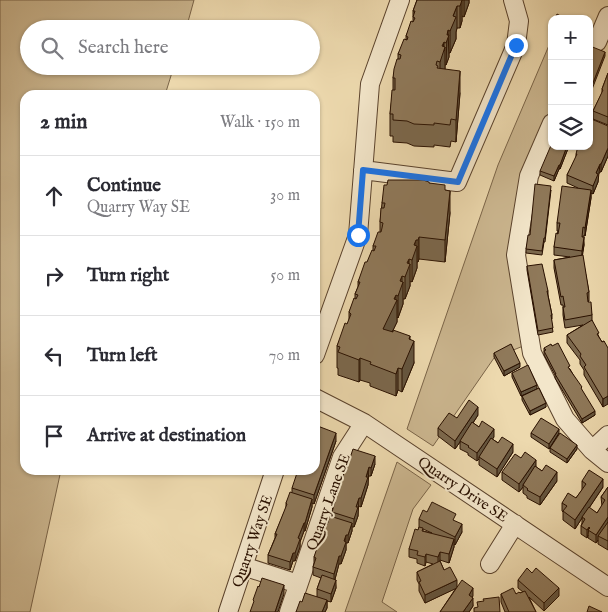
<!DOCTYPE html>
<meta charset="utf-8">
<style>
:root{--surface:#fff;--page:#f7f7f7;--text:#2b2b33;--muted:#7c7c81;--line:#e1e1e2}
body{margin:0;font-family:"IM FELL English",serif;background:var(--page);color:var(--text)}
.controls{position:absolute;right:15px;top:15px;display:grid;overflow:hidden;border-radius:10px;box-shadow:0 1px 4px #0004}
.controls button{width:45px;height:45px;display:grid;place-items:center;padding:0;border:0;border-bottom:1px solid var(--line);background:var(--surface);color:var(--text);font:25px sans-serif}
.stop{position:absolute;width:15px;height:15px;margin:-11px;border:4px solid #1a73e8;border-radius:50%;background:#fff}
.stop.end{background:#1a73e8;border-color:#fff;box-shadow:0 1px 5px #0008}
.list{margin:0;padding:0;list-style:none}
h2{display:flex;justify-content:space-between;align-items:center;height:65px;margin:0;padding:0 20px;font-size:21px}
h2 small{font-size:16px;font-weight:400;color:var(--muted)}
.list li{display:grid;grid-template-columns:32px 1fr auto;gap:15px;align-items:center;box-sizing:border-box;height:80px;padding:0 20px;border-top:1px solid var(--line)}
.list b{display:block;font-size:19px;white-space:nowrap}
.list p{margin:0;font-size:16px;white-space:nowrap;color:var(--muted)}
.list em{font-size:16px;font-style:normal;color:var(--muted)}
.icon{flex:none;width:28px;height:28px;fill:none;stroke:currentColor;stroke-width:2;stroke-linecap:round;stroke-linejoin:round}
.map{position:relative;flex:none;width:608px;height:612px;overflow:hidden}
.search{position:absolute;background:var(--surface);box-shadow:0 1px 4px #0004;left:20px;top:20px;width:300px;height:55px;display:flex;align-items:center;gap:12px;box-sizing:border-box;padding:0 18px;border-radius:28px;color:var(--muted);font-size:19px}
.panel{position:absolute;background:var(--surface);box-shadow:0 1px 4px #0004;left:20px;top:90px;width:300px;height:385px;border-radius:15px}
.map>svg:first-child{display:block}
.green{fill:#ccb790;stroke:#7a6448}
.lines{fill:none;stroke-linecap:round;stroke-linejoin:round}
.minor-casing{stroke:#5a422c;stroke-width:20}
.minor{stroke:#f3e6ca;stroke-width:18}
.wall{fill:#7b684d;stroke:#291000;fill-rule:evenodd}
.shaded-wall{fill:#64553f;stroke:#291000}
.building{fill:#8f795a;stroke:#291000}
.route{stroke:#1a73e8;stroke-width:6}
.labels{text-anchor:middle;stroke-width:4;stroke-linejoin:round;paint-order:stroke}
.street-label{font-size:15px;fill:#291000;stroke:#f3e6ca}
</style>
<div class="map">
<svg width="608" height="612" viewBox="0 0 608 612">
<rect width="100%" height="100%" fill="#edd9ae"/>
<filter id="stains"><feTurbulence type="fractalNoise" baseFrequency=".004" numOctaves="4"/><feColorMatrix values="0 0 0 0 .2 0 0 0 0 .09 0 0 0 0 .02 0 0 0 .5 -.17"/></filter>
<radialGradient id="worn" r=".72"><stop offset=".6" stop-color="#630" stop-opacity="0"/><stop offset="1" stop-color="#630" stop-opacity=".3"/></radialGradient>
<path class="green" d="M0,0H194L186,29H29V66H174L165,95H25V470H61L30,612H0Z
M550,43L552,44V111L531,158L521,192L528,344L494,358L433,446L407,429L498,165Z
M397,462L431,485L413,509L382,602L397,612H345Z"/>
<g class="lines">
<g class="minor-casing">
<path id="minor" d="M597,42L608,16
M552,123L529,176L516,255L532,353L565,419L592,450L608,463
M363,170L457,182L516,45L519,21L513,0
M315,355L358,235L370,84L400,0
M315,398L364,423L608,587
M592,450L608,435
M490,564L515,524
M243,566L298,584
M228,612L275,470
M289,612L342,457L364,423"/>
</g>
<use href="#minor" class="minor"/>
</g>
<path class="wall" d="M417,0H469V3L464,17L462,16V21L460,28H457L456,32V39L450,53H449V57L446,65H445V69L460,93L456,142L451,141L450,147L434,145V147L414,146L407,143L393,142V136H390V114L393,90V78L398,59V54L406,40V36L413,21V11Z
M552,21V37L549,36V28Z
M608,73V125L593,119V111L602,93V89Z
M608,126V156L601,172H600L598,175V182L593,194L591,193V198L585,236H583V237L584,245L582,255L589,292V301H588L592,315V321L599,337L602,342L604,341L603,407L584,375V370L580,364V360L567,343V335L583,325L565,328L563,315V305H561L554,268V260L570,257L554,255V247L558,231H557V223L578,188L567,183V175L576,158V154Z
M569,146L560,169H559L554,181L540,175V171Z
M429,183L445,190L450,213L445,262L419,259L418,262H417V268L412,282L410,281V286L405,299H403V304L398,318L397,317V322L392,332L410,339L414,363L402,392L398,390L396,396L370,386V383L360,380L359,382L338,375V368H337V346L349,321V312L355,299V294L358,287V282L373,250V246L380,232V222L382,203L387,185Z
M551,190L545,242H544L542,255L526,253V249L530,235Z
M527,266L548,291V295L552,315V319H551L553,332L538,335L527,270Z
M544,348L570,369L595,415L582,423L555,378V375L544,355Z
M494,353L520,367L504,376L494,357Z
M512,373L537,388L546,407L530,415L522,400V396H521L512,377Z
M478,415L473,423L494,437L492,439L513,452L497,477L479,465V459L477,461L468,455V453L460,449V442L455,449L438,436V428L457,418Z
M531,433H559L549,449L531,437Z
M336,441L314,504L312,503V507L305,531H304L300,542V547L295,561H293L290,570L268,563V555L275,538V534L286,508V503L292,492V488Z
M550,448L577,449L567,463L550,452Z
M348,457L375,464L371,476H369L368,480V485L361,507L359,506L358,510V516L354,527H352V531L348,543H346V550L341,564H339L335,579L336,588L331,602L327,601V608L325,612H296L302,602L317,597V589L321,578L313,575V567L314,563V557L320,546L327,525L332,516L333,502L340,488Z
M536,467L557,481L540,505L527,498V496L523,493V487L519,492L502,480V472Z
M582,481L603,487L589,508L597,513L602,506L601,497L608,487V550L598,544V540L596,543L588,538V535L587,538L581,534V526L582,523V518L575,529L563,520V512L562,511V503L576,498L582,490Z
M427,512L456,522L462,532L455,545L454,544V547L449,563L440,560V561L444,570L457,587L473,596L472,597L473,606L469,612H440L456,588L425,603L419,591V584L417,580V572L433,564L426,562L425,566L417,563V559L409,557V549L418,530L419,527V519ZM423,529L432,533L423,531Z
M518,580L559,596L544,611L529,597L536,612H505L501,602V594H516L523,592L518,588Z"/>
<path class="shaded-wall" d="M460,0H462V21L460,28Z
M464,0H469V3L464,17Z
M457,6V28L456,32V39L450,53V31L453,16Z
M448,30L449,57L446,65L447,35Z
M444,42V51L445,47V69L440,84V62Z
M605,52V56L589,97V93Z
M460,71V93L456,142V120Z
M567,146H569L560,169V165Z
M608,148V156L601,172V164Z
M600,164L598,182L593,194V186L596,173Z
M559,165V169L554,181V176Z
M591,190V198L585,236V228Z
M450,191V213L445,262V240Z
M419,237V259L418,262V240Z
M584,237V245L582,259V251Z
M416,240V248L417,246V268L412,282V260L414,245Z
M409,259V266L410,264V286L405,299V277Z
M402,276V285L403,282V304L398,318V296L400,281Z
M396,295V302L397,300V322L383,351V329Z
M410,336V350L414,341V363L402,392V369Z
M360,358V380L359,382V360Z
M520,363V367L504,376V371Z
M398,368V390L396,396V374Z
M537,385V389L521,396V392Z
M608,396V404L603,407V399Z
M546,403V407L530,415V411Z
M478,407V415L461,441H460V442L455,449V441Z
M595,411V415L582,423V419Z
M494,429V437L480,458L479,457V459L477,461V453Z
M559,429V433L549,449V444Z
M336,433V441L314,504V495Z
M513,444V452L497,477V469Z
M577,445V449L567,463V459Z
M375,456V464L371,476V468Z
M536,460V468L523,485V487L519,492V484Z
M369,467L368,485L361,507V498Z
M557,472V481L540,505V497Z
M603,479V487L583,517H582V518L575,529V520Z
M359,498L358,516L354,527V519L356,507Z
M312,499V507L305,531V523Z
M608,517V526L598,536V540L596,543V535Z
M304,523V531L300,542V547L295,561V553L298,538Z
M352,523V531L348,543V535Z
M462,524V532L455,545V537Z
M589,527L588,535L587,538V530Z
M346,535V550L341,564V556Z
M454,539V547L449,563V554Z
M440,552V560L438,566V557Z
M293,553V561L290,570V562Z
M426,554V562L425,566V557Z
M339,556V564L334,583V574Z
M336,580V588L331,602V594Z
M457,580V588L425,603V595Z
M284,585V594L278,612H275Z
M473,588V596L469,603V595Z
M559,588V596L544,611V603Z
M473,598V606L469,612H463Z
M327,600V608L325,612H322Z"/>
<path class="building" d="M417,0H462L460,6H457L453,16L456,17L450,31L448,30L447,35H449L446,43L444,42L442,46L445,47L440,62L437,61L436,65L438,66L437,68L460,71L456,120L451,119L450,125L434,123V125L414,124L407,121L393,120V114H390L392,90H395V78H393L394,69L397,59H400L401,55L398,54L404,39L407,40L408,37L406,36L411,21L413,22L415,18L413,17L415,11H413Z
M557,14L566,19H553V18H555Z
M552,21V29L549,28Z
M590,46L605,52L589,93V49Z
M608,73V117L593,111L603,90L602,89Z
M589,118L608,126V148L601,164H600L596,173L598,174L593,186L567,175L577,154H576L578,146H589Z
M552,143V146H567L560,165H559L554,176L540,171Z
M388,180H423L429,182V183L445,185V190L450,191L445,240L419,237L418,240H416L414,245L417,246L412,260L409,259L407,263L410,264L405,277L402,276L400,281L403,282L398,296L396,295L394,299L397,300L383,329L393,332V330L410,336L409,339L414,341L402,369L398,368L396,374L370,364L371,362L360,358L359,360L338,352L340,347L337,346L345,323L347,324L351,314L349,312L354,298L356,299L358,295L355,294L360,282H358L365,262H367L372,250L374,251L376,246H373L378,232H381L382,228L383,223L380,222L381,208H384L385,203H382L384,185H387Z
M535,184L551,186L545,238H544L542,251L526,249L528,235H530Z
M562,186L591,190L585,228L583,227L582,237H584L582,251L554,247L556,233L558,234L560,223H557Z
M583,255L589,292L587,293L588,302H591L592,315L565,320L563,307H565L563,296L561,297L554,260Z
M542,264L548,291H547L552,315H551L553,328L538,331L527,266Z
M592,320L599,333L597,334L602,342L604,341L608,348V396L603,399L584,367L586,365L580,356L581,354L567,335Z
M558,343L570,366L568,367L582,387L581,388L595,411L582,419L555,374H556L544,351L546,350L544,348L551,344L552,346Z
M511,344L520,363L504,371L494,353Z
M528,365L537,385L521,392L512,373Z
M539,388L546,403L530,411L522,396Z
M469,400L478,407L455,441L438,428L449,413L457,418Z
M541,418L559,429L549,444L531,433Z
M482,421L494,429L477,453L468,447L469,446L460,441L472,422L479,427Z
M315,425L336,433L314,495L292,488L298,470H315Z
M560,433L577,445L567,459L550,448Z
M502,437L513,444L497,469L479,457L491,438L498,443Z
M353,449L375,456L371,468L369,467L366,477H368L361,498H359L356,507H358L354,519L332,512L335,502H333L338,488H340L348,457L350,458Z
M525,452L536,460L519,484L502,472L515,454L521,458Z
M546,465L557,472L540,497L527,490L528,489L523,485L535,466L542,471Z
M589,470L603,479L575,520L563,511L567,506L562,503L568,493L576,498L586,484L582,481Z
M608,487V517L596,535L588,530L590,528L589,527L587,530L581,526L585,519L582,517L589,507L597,513L605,500L601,497Z
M290,492L312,499L305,523H304L298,538L300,539L295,553H293L290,562L268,555L277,534H275L287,504L286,503Z
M432,502L456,514L453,520L462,524L455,537L419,519L423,510L427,512Z
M330,516L352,523L348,535H346L344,541L346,542L341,556H339L334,574L313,567L316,558L314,557L318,545L320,546L325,524L327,525Z
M608,522V541L598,536Z
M419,527L423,528L422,531L454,539L449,554L440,552L438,557L426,554L425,557L417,555L418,551L409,549L415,529L418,530Z
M440,561L444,570L450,567L457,580L425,595L419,582L421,581L417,572Z
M527,568L532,573L536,568L559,588L544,603L518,580Z
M322,575L336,580L331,594L317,589Z
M262,578L284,585L275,612H250L254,601L253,600L258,586L259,587Z
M462,580L473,588L469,595L473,598L463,612H440Z
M513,588L516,594L519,592L520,593L525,591L536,612H509L501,594Z
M305,593L327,600L322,612H296L300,601L302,602Z
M499,597L500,612H474V608L478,607L477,602L484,601L483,599Z
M589,606L602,612H587Z"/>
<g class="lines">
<path class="route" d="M358,235L363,170L458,182L516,45"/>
</g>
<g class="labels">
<g class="street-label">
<text transform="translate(463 489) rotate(34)" y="5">Quarry Drive SE</text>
<text transform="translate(328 502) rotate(-70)" y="5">Quarry Lane SE</text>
<text transform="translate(252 541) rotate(-71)" y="5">Quarry Way SE</text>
</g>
</g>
<rect width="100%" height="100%" filter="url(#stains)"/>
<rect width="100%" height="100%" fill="url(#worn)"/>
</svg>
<div class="controls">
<button>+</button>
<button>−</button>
<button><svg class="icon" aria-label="layers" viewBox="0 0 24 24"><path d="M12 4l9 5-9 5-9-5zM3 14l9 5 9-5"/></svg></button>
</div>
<div class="stop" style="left:358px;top:235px"></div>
<div class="stop end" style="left:516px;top:45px"></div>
<div class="search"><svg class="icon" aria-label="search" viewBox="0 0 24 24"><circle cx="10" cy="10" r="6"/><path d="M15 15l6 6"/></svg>Search here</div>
<section class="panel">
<h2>2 min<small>Walk · 150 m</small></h2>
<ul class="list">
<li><svg class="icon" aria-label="ahead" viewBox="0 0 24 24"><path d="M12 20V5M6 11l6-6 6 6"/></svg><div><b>Continue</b><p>Quarry Way SE</p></div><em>30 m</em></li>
<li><svg class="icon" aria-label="right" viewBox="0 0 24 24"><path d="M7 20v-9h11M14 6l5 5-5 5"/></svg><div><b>Turn right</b></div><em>50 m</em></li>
<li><svg class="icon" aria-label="left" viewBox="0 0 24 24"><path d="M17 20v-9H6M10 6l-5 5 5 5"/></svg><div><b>Turn left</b></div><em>70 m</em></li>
<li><svg class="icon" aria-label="arrive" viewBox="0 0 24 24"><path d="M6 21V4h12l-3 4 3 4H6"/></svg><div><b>Arrive at destination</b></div></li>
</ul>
</section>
</div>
